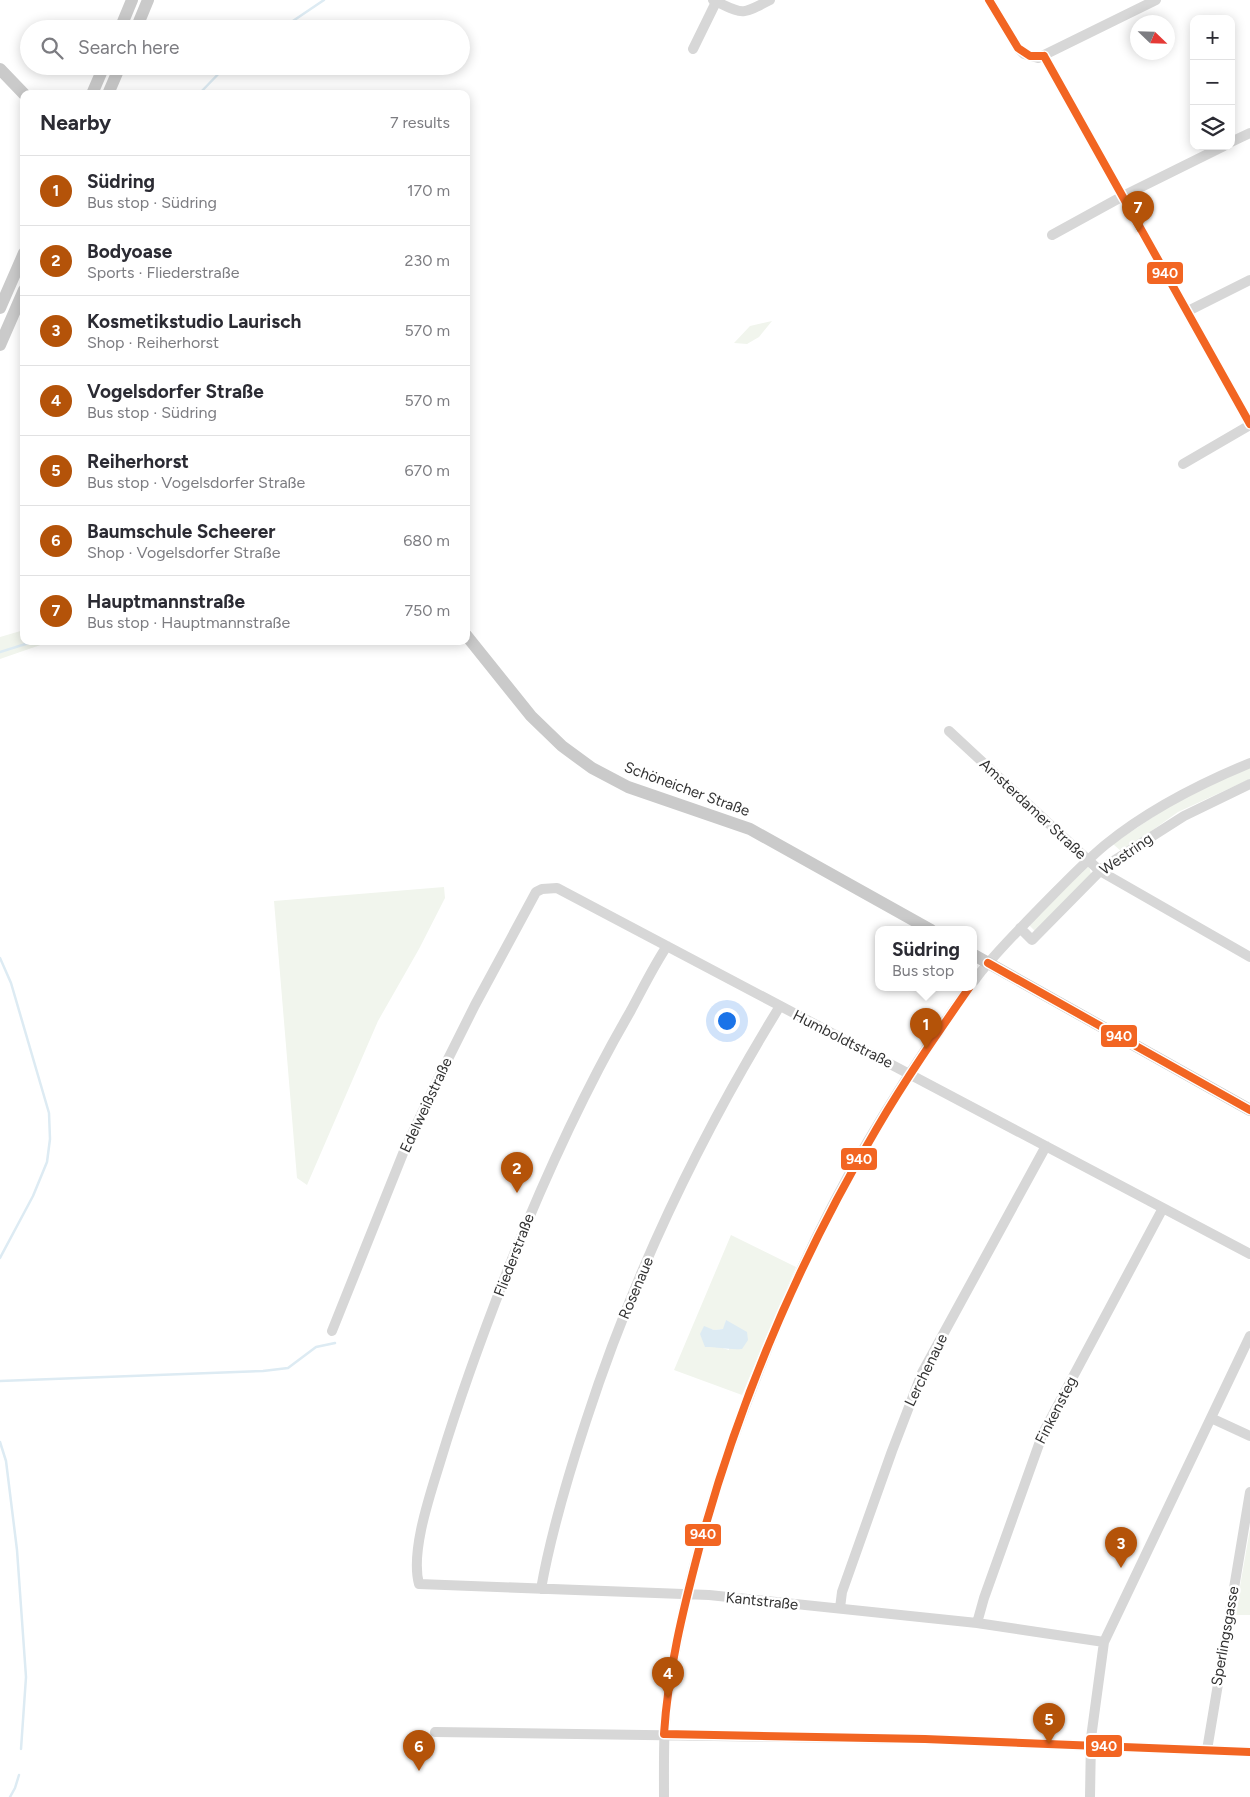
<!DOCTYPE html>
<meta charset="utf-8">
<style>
:root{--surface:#fff;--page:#f2f2f3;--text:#2b2b33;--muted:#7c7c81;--line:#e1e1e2;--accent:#b45309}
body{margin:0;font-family:Figtree,sans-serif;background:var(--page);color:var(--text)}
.controls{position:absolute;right:15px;top:15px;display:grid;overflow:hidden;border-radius:10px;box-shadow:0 2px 12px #0003}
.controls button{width:45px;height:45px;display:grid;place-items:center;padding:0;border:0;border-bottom:1px solid var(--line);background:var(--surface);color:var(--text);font:25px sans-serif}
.compass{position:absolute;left:1130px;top:15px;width:45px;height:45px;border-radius:50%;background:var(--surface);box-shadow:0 2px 12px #0003;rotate:113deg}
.you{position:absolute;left:726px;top:1020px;width:18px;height:18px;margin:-12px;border:4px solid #fff;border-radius:50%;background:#1a73e8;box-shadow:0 0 0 8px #1a73e833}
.badge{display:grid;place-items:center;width:32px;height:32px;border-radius:50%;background:var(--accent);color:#fff;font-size:16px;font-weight:700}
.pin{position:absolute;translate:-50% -41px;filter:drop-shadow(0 1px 2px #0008)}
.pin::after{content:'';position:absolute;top:26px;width:18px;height:15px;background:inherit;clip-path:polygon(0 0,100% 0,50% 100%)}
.popup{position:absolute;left:875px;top:926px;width:102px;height:65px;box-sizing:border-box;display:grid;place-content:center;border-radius:10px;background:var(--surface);filter:drop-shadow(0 1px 4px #0005);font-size:16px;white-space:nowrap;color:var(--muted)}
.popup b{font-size:19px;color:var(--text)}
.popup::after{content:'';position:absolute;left:50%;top:100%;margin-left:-10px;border:10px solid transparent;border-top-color:var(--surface)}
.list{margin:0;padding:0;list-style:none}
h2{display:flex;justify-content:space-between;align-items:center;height:65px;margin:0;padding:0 20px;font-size:21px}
h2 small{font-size:16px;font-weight:400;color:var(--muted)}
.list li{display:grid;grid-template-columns:32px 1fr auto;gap:15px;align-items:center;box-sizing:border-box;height:70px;padding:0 20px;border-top:1px solid var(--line)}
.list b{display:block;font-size:19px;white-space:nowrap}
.list p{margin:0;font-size:16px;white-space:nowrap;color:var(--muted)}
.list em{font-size:16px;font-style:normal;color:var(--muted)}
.icon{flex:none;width:28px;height:28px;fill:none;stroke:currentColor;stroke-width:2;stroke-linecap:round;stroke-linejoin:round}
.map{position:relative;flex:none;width:1250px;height:1797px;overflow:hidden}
.search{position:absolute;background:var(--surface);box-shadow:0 2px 12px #0003;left:20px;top:20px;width:450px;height:55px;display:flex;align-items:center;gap:12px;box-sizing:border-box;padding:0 18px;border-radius:28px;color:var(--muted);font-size:19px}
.panel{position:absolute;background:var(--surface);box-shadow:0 2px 12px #0003;left:20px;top:90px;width:450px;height:555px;border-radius:10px}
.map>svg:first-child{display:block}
.green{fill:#f1f5ed;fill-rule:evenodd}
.water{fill:#ddebf3}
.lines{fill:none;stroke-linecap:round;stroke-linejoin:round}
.stream{stroke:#ddebf3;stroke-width:2.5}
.minor{stroke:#d7d7d7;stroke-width:10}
.major{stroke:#cacaca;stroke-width:12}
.bus-1-casing{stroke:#fff;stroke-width:11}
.bus-1{stroke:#f26522;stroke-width:8}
.labels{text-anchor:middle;stroke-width:5;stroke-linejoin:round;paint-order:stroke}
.street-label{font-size:15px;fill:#333;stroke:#fff}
.line-badge{stroke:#fff;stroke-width:2}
.badge-label{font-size:14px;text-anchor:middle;font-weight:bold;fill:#fff}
</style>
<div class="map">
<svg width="1250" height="1797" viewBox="0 0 1250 1797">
<rect width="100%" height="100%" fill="#fff"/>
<path class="green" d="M772,321L759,337L747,344L734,343L750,326Z
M24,630V641H52L0,659V637Z
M1250,767V779L1178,812L1122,852L1113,844L1181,798Z
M1089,866L1091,874L1035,931L1028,924Z
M444,887L445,898L419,949L378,1021L307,1185L297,1178L274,901Z
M731,1235L796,1267L742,1395L674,1370ZM726,1320L729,1350L719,1347H705L704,1327L714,1330L724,1329Z
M1250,1529V1615H1235Z"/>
<path class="water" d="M726,1320L747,1332L748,1340L742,1349C729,1350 719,1347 705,1347L700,1334L704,1326L714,1330L723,1329Z"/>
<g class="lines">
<path class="stream" d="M281,29L324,0
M199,94L226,66
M0,652L35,641
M0,958L11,983L49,1113L50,1139L47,1162L33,1196L0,1258
M0,1381L263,1371L288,1368L316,1347L335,1343
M0,1442L6,1461L17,1550L26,1677L21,1749
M10,1797L15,1788L19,1775"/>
<path class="minor" d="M713,0C744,14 739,16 770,0
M989,0L1018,48L1024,54L1038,58L1156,0
M693,49L717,0
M1044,56L1250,424
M1231,142L1250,133
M1052,235L1123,196L1224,146
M1188,311L1250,280
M1183,464L1250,425
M949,731L1100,871L1250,957
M1020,928L1032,940L1104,867L1184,816L1250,784
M667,946C653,967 642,990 630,1012C583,1093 545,1177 510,1264C485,1328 461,1393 441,1459C431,1492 410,1551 419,1584L709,1595L977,1623L1104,1642
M974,981C992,956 1015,934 1037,911C1059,889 1081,865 1105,845C1148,810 1199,784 1250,763
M332,1331L404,1151L434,1087L475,1005L536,892L542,889L557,888L1250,1254
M1211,1418L1250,1436
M541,1589C551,1532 568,1476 586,1421C633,1276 700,1136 780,1006
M840,1608L842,1592L892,1451L922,1373L1046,1146
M977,1623L984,1598L1043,1433L1163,1208
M435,1732L925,1739L1250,1752
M1207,1750L1250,1492
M664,1797C664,1760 663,1723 669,1687C685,1584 715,1483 753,1386C768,1346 784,1307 802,1268C847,1169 905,1075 969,988
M1090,1797L1091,1738L1104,1642L1250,1336"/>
<path class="major" d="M120,29L132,0
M136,29L148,0
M0,69L24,94
M92,94L104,66
M108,94L120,66
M0,308L24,253
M0,345L24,290
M466,635L531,716L562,746L592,768L628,787L750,829L931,930
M974,955L1250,1110"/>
<g class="bus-1-casing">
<path id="bus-1" d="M989,0L1018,48L1030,56H1044
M1044,56L1250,424
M988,963L1250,1110
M664,1734C668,1671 683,1610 699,1549C739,1401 799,1260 877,1128C905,1080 937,1034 969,988
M664,1734L925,1739L1250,1752"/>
</g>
<use href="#bus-1" class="bus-1"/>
</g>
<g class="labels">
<g class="street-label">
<text transform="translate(687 789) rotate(20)" y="5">Schöneicher Straße</text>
<text transform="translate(1033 809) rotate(43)" y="5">Amsterdamer Straße</text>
<text transform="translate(1126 854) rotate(-35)" y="5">Westring</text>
<text transform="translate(843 1039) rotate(27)" y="5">Humboldtstraße</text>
<text transform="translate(426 1105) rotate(-65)" y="5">Edelweißstraße</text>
<text transform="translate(514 1255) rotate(-69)" y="5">Fliederstraße</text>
<text transform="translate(636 1288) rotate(-67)" y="5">Rosenaue</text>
<text transform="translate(926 1370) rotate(-64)" y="5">Lerchenaue</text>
<text transform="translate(1056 1410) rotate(-63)" y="5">Finkensteg</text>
<text transform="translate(762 1601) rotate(6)" y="5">Kantstraße</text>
<text transform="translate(1225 1636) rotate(-80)" y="5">Sperlingsgasse</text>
</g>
</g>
<g class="line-badge">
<rect x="1146" y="261" width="38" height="24" rx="5" fill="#f26522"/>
<rect x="1100" y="1024" width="38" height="24" rx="5" fill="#f26522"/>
<rect x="840" y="1147" width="38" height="24" rx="5" fill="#f26522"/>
<rect x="684" y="1523" width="38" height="24" rx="5" fill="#f26522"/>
<rect x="1085" y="1734" width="38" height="24" rx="5" fill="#f26522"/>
</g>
<g class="badge-label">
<text x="1165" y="278">940</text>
<text x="1119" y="1041">940</text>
<text x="859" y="1164">940</text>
<text x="703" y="1539">940</text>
<text x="1104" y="1751">940</text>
</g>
</svg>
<div class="controls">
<button>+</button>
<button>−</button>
<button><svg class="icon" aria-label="layers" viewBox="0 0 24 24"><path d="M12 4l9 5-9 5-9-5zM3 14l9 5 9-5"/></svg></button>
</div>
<svg class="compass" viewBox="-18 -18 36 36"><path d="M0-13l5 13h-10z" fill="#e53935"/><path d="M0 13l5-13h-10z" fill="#7c7c81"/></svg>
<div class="you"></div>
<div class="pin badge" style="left:926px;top:1049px">1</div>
<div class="popup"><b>Südring</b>Bus stop</div>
<div class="pin badge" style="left:517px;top:1193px">2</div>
<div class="pin badge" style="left:1121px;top:1568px">3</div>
<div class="pin badge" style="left:668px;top:1698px">4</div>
<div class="pin badge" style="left:1049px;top:1744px">5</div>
<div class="pin badge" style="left:419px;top:1771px">6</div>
<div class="pin badge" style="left:1138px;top:232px">7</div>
<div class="search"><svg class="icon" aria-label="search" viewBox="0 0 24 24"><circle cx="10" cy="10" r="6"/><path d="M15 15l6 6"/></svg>Search here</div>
<section class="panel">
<h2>Nearby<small>7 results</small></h2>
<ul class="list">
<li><span class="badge">1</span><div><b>Südring</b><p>Bus stop · Südring</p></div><em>170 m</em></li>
<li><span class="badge">2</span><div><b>Bodyoase</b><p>Sports · Fliederstraße</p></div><em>230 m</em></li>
<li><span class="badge">3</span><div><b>Kosmetikstudio Laurisch</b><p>Shop · Reiherhorst</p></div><em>570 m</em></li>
<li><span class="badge">4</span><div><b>Vogelsdorfer Straße</b><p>Bus stop · Südring</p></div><em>570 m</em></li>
<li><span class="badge">5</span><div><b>Reiherhorst</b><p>Bus stop · Vogelsdorfer Straße</p></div><em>670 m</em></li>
<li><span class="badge">6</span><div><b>Baumschule Scheerer</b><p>Shop · Vogelsdorfer Straße</p></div><em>680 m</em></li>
<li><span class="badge">7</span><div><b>Hauptmannstraße</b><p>Bus stop · Hauptmannstraße</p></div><em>750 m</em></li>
</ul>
</section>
</div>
